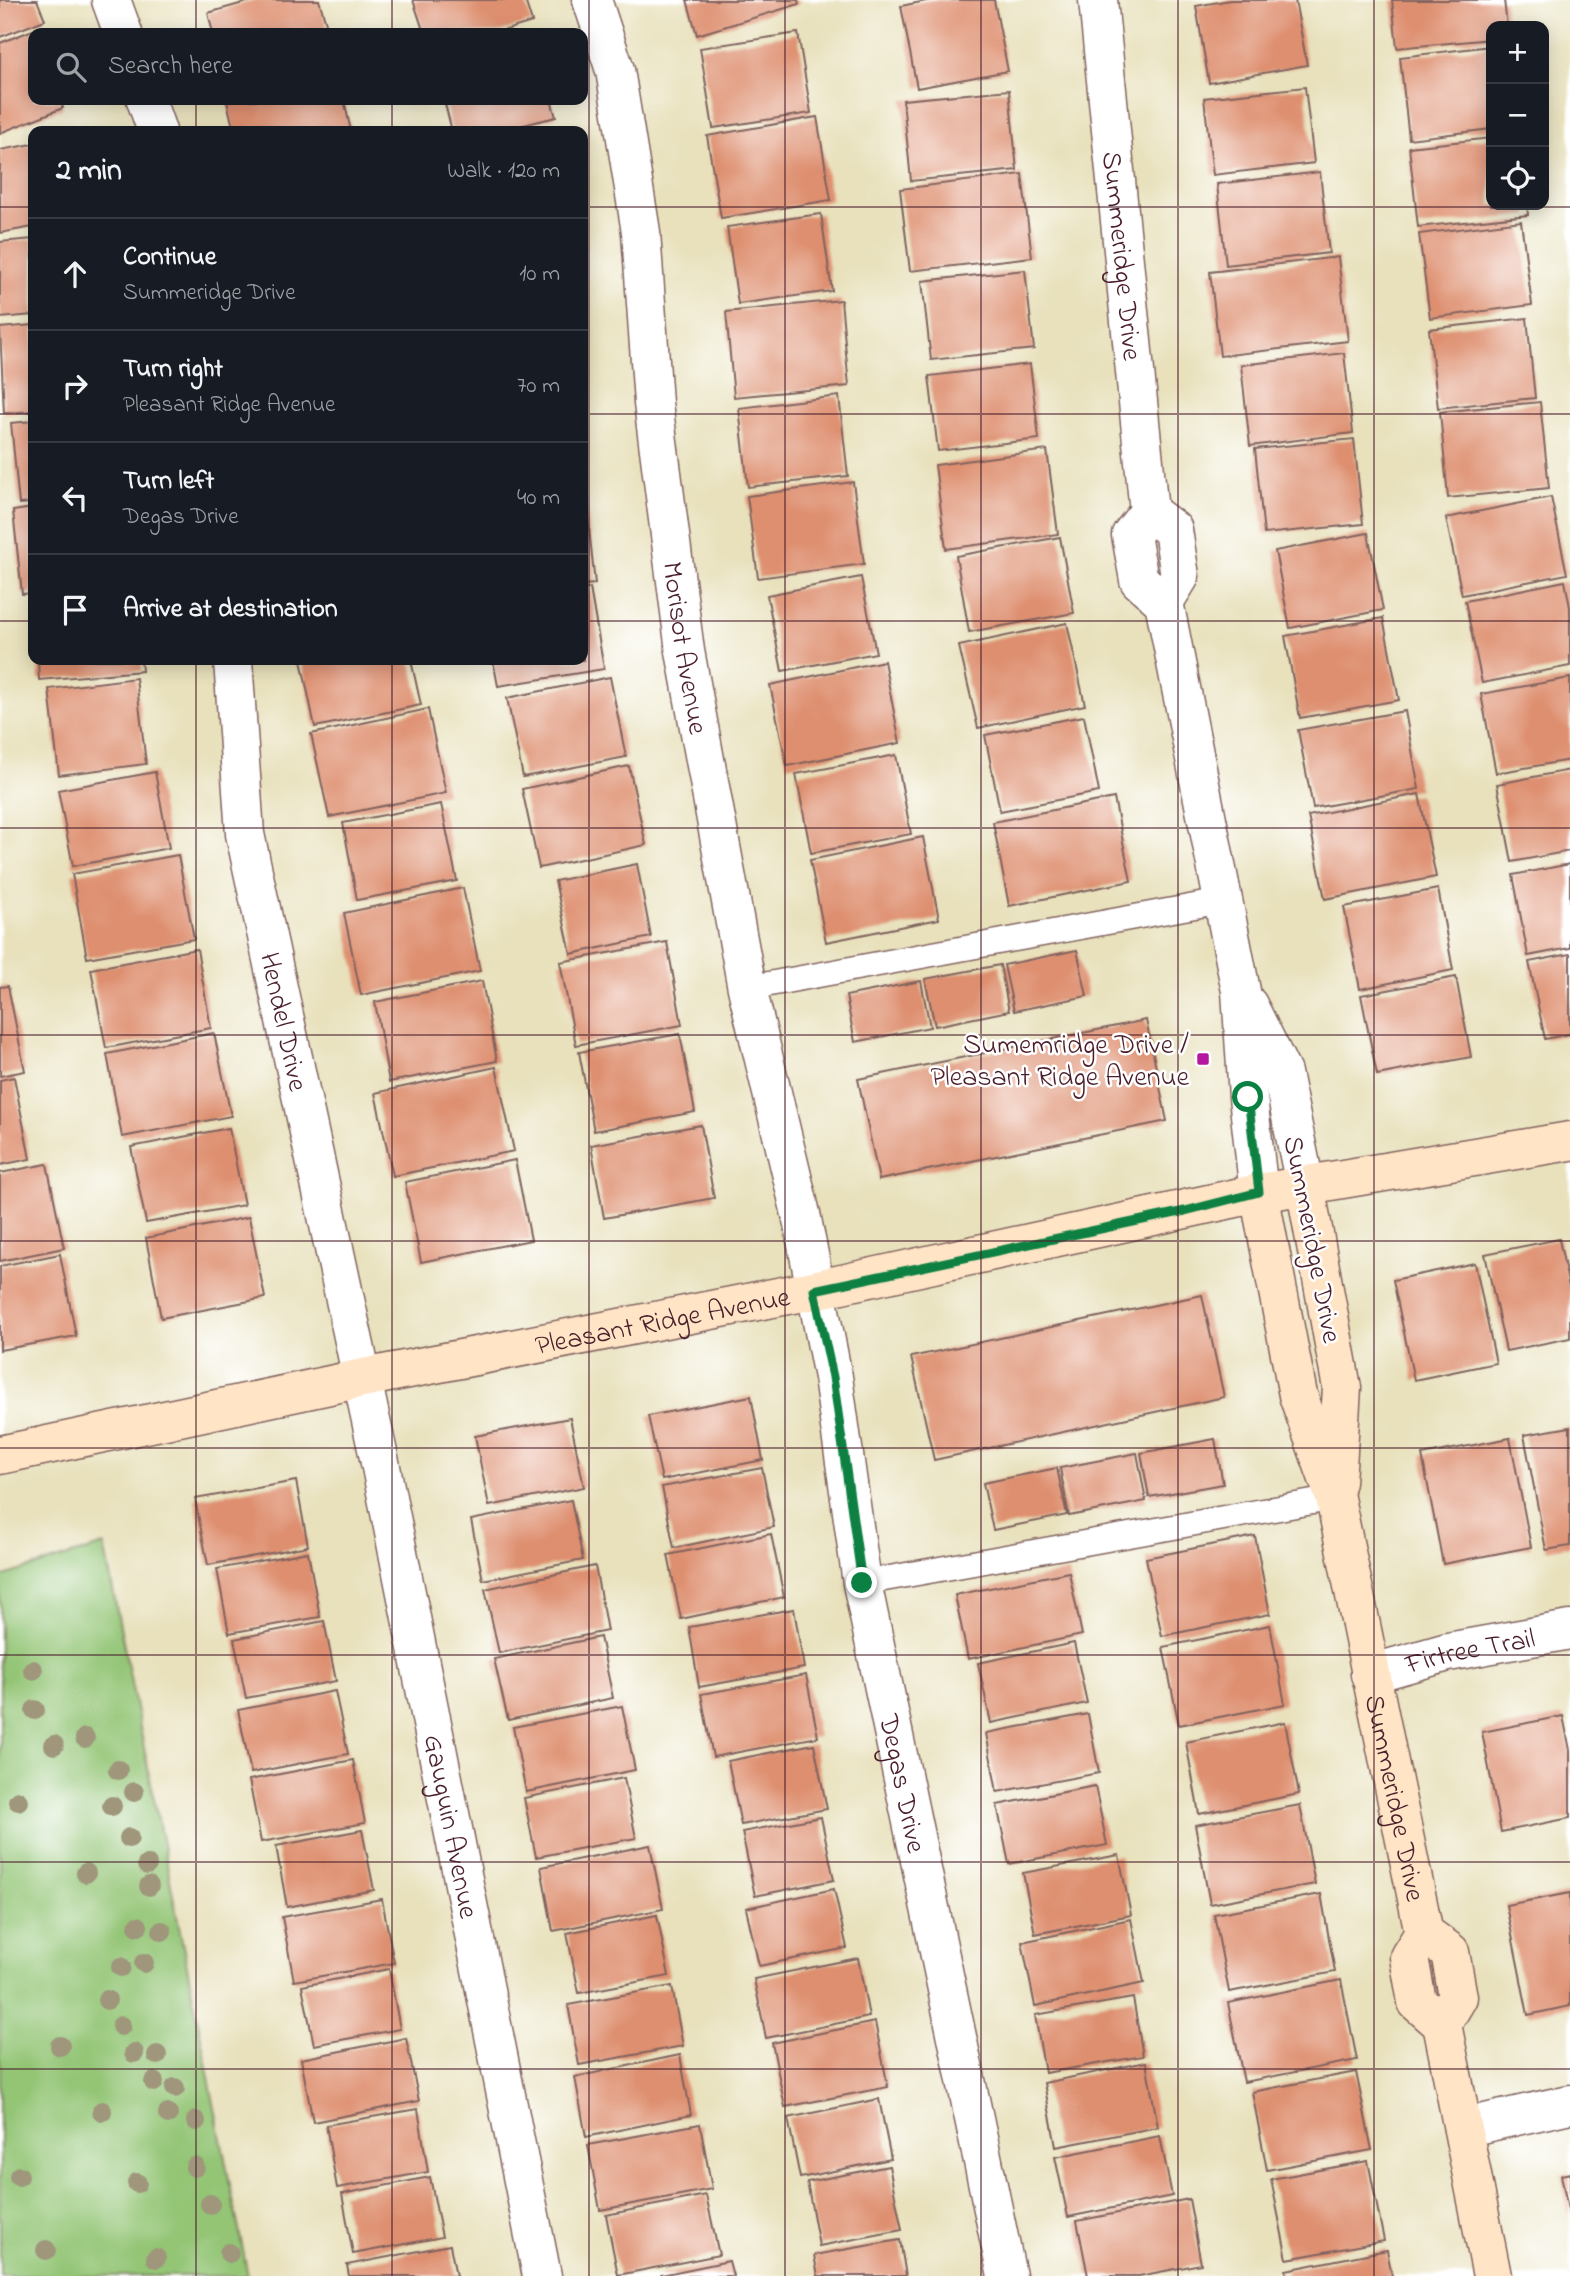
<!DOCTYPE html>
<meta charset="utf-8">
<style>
:root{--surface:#171b24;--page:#242831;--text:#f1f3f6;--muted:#9ea1a6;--line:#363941}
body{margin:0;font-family:"Indie Flower",sans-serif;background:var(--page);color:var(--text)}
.controls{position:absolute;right:21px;top:21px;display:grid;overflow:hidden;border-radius:14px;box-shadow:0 4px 18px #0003}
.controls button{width:63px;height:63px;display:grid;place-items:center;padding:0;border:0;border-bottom:2px solid var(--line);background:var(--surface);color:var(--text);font:35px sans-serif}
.stop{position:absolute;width:21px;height:21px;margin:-16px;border:5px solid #0b8043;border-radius:50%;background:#fff}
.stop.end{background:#0b8043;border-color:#fff;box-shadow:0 2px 7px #0008}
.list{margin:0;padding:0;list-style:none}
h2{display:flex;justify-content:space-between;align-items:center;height:91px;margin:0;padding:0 28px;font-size:30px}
h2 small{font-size:23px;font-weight:400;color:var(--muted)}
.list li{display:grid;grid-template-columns:46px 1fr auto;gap:21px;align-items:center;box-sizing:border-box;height:112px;padding:0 28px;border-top:2px solid var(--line)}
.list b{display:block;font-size:26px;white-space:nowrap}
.list p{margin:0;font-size:23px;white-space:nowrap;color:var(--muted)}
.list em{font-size:23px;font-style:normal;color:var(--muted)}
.icon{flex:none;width:38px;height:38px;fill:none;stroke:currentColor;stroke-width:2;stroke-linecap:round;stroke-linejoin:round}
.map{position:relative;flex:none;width:1570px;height:2276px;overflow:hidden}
.search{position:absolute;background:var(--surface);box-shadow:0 4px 18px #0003;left:28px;top:28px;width:560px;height:77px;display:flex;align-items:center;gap:18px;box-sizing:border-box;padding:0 24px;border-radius:14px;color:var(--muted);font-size:26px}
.panel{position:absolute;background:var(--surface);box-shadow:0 4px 18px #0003;left:28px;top:126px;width:560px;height:539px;border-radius:14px}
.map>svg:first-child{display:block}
.green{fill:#93c575;stroke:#6e7250;stroke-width:2}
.building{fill:#de8f70}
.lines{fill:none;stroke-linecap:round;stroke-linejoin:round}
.lane-casing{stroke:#81635e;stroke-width:27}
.street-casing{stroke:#81635e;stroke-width:41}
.secondary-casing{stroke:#81635e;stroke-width:41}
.lane{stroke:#fff;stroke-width:24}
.street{stroke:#fff;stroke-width:38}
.secondary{stroke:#ffe4c6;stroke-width:38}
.tree{fill:#9f967b}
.route{stroke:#0b8043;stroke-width:9}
.grid{fill:none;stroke:#4a1f2b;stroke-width:2;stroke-opacity:0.55}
.poi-dot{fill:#b5179e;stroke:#fff;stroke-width:2.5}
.labels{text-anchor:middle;stroke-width:5;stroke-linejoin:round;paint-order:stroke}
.street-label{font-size:28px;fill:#4a1f2b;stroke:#fff}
.poi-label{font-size:28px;fill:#4a1f2b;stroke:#fff;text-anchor:end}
</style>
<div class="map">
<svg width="1570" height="2276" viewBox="0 0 1570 2276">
<rect width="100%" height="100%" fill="#fff"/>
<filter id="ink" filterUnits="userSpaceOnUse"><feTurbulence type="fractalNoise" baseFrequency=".0143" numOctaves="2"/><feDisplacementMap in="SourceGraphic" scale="14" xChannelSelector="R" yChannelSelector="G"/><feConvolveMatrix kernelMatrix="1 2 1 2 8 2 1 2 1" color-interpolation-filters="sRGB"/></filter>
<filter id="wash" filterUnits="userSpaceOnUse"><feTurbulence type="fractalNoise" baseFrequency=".00686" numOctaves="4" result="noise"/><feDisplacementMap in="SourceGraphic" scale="28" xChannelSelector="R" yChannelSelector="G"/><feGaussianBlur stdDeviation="1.57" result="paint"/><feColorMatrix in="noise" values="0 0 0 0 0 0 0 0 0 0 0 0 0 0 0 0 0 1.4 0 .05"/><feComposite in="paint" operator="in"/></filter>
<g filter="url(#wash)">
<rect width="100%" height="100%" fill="#e8e1bc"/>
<path class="green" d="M104,1545L248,2276H0V1577Z"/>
<g id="blocks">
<path class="building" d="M0,0H37L45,20L0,37Z
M254,0H319L329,33H213L208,13Z
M413,0H525L532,22L496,33H424Z
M687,0H798L799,4L697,35Z
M931,0H994L1008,71L917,88L901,6Z
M1230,0H1295L1307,65L1209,83L1196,6Z
M1392,0H1504L1507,26H1491V39L1397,48Z
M33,30V100H60L63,108L0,133V43Z
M798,33L811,113L713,128L700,48Z
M1491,46V129L1409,139L1400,57Z
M1305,87L1314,163L1213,175L1204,98Z
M1009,90L1017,170L911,181L903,100Z
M236,100H344L351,131H234L227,102Z
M444,100H551L556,117L499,131H452Z
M817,117L831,200L721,218L707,136Z
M1491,138V205H1527L1528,215L1418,227L1409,147Z
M33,144V227L0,233V150Z
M1320,172L1329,253L1226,265L1217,184Z
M1022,174L1032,257L910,271L900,189Z
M821,214L832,291L738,304L727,227Z
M1521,221L1532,305L1430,318L1419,234Z
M33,239V315L0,318V242Z
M1338,257L1348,341L1220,356L1210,272Z
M1025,270L1034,349L931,360L922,281Z
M841,300L849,386L734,397L726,312Z
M1527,318L1535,398L1438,408L1429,329Z
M33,325V411L4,413L0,328Z
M1344,353L1353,433L1250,446L1241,365Z
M1030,364L1039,439L938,451L929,376Z
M839,396L848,476L748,487L739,408Z
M1540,402L1549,488L1448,498L1440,412Z
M33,421V503L19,504L11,423Z
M1354,439L1363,524L1264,534L1255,449Z
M1047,450L1058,534L946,549L935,465Z
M853,482L864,564L758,578L747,496Z
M1551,497L1567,574L1462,595L1446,518Z
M583,500H586L595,584L583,585Z
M33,508V593L22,594L13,511Z
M1368,533L1383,610L1290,628L1275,551Z
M1060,537L1074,613L969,632L956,556Z
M861,577L876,653L782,671L767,595Z
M1565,581L1570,607V666L1482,683L1465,601Z
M590,588L604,669L498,686L493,660H583V590Z
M1383,618L1399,700L1300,718L1285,636Z
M1067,623L1085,705L978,728L959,646Z
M38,660H141L142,671L39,680Z
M301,660H411L421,705L315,727Z
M884,661L900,743L787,766L770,685Z
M610,677L626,757L523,777L507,698Z
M136,678L146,764L59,775L49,689Z
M1570,678V760L1496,773L1481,694Z
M428,709L446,793L329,817L311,734Z
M1405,711L1419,789L1313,808L1298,730Z
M1084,716L1099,792L1000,811L985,735Z
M896,755L911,834L811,853L796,774Z
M629,766L646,845L539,868L522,789Z
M1570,770V851L1512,862L1497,784Z
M155,772L169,848L73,866L58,790Z
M1419,794L1436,877L1325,899L1308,816Z
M1114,798L1131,881L1009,906L993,822Z
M441,804L457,881L357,900L343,823Z
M923,837L939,919L826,942L810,860Z
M178,855L194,939L87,958L72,874Z
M637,864L651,937L571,954L555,881Z
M1570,864V948L1528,956L1513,875Z
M463,888L480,971L361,995L344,913Z
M1438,889L1453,970L1360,989L1344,907Z
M667,942L682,1025L576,1045L560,962Z
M197,949L211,1028L106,1048L91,969Z
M1077,950L1087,996L1014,1011L1004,965Z
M1570,954V1034L1545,1039L1529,962Z
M1000,965L1009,1011L935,1026L925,979Z
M1456,977L1471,1057L1377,1075L1361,995Z
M482,981L497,1061L389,1082L375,1002Z
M921,981L930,1027L855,1042L846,996Z
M8,986L25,1071L0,1076V987Z
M1146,1020L1167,1121L879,1180L858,1079Z
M214,1033L231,1116L122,1137L107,1054Z
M680,1034L695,1112L594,1131L579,1052Z
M496,1067L514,1151L393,1176L375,1093Z
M14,1077L30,1159L0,1165V1080Z
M701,1125L714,1198L604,1218L591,1145Z
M229,1128L244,1205L146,1223L131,1147Z
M515,1160L531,1240L421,1262L405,1182Z
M47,1164L64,1248L0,1261V1173Z
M249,1217L265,1298L161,1318L146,1238Z
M1559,1239L1570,1292V1338L1506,1351L1485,1254Z
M60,1254L76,1336L0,1350V1266Z
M1475,1263L1496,1363L1414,1380L1393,1280Z
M1202,1295L1224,1397L934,1460L911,1357Z
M751,1396L763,1460L662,1480L648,1416Z
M570,1418L584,1487L489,1506L475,1436Z
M1570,1427V1546L1546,1550L1524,1435Z
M1510,1438L1531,1547L1443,1564L1422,1455Z
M1215,1439L1223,1484L1149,1497L1141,1453Z
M1137,1453L1146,1501L1069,1516L1060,1468Z
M762,1468L774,1527L674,1548L662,1487Z
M1057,1468L1067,1515L993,1530L983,1483Z
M296,1481L308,1546L208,1565L195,1499Z
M571,1500L583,1560L483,1580L471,1520Z
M771,1534L784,1597L681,1619L668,1555Z
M1255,1536L1270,1614L1162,1636L1146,1558Z
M308,1552L320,1617L229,1633L217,1569Z
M595,1566L607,1631L499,1653L485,1589Z
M1069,1572L1082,1635L968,1659L955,1595Z
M794,1609L804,1668L699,1687L689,1627Z
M324,1621L336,1681L246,1698L234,1639Z
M1270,1625L1285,1704L1179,1725L1163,1647Z
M600,1637L613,1698L508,1720L494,1659Z
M1074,1643L1087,1703L991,1723L978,1663Z
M806,1675L818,1737L713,1757L701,1694Z
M335,1691L348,1754L251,1773L238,1710Z
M622,1706L635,1770L526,1792L513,1727Z
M1088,1714L1099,1773L997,1792L986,1733Z
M1563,1716L1570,1750V1818L1501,1832L1482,1732Z
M1285,1722L1299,1794L1199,1814L1186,1742Z
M814,1744L827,1809L741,1825L728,1761Z
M353,1760L365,1823L261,1842L249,1780Z
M624,1778L636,1838L536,1857L524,1798Z
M1095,1786L1107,1845L1009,1864L997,1805Z
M1300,1805L1315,1884L1210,1904L1195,1825Z
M821,1817L834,1880L755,1896L742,1832Z
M362,1830L374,1890L287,1907L276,1846Z
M650,1845L663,1909L553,1931L541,1867Z
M1119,1855L1131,1915L1035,1934L1023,1873Z
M834,1889L847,1948L759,1966L746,1908Z
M1570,1893V2006L1528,2015L1506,1905Z
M1321,1894L1335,1972L1229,1992L1214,1914Z
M382,1899L394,1963L294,1981L282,1917Z
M657,1915L669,1976L579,1993L567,1933Z
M1131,1919L1144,1983L1035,2006L1022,1942Z
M858,1958L869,2017L766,2038L754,1979Z
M389,1969L400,2029L314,2045L302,1986Z
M1341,1980L1357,2060L1244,2082L1228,2003Z
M672,1986L683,2046L579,2065L568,2005Z
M1133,1998L1143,2056L1045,2073L1035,2015Z
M875,2022L888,2087L785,2107L772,2043Z
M406,2038L419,2101L313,2122L301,2059Z
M680,2055L691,2115L586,2137L575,2077Z
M1146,2062L1158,2127L1056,2147L1044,2083Z
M1356,2072L1372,2150L1267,2170L1252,2092Z
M879,2099L891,2159L800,2178L788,2118Z
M418,2109L428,2172L337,2188L326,2125Z
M700,2124L712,2189L600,2210L588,2145Z
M1160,2136L1172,2196L1068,2217L1055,2157Z
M1368,2161L1384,2241L1287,2259L1271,2179Z
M889,2166L902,2230L819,2246L807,2182Z
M1570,2173V2214L1569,2215L1561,2175Z
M430,2177L442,2237L353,2254L342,2194Z
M706,2195L719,2255L618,2275L606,2215Z
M1189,2199L1201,2264L1139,2276H1088L1077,2221Z
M900,2240L906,2276H818L814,2255Z
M450,2245L456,2276H349L347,2265Z
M1387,2250L1392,2276H1287L1286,2270Z
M729,2261L733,2276H661V2275Z"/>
</g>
</g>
<g filter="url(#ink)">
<use href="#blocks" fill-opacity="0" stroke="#81635e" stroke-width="2"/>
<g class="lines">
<g class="lane-casing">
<path id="lane" d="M747,988L1222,901
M862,1583L1335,1498"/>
</g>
<g class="street-casing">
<g id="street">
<path d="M111,0L123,33"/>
<path id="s1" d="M592,0L615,70L641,232L653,403L685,651L747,988L801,1214L833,1377L862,1583L1007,2276"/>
<path id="s2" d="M1098,0L1149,512L1131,535L1139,580L1164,602L1241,991L1248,1097L1259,1193"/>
<path d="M146,100L157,131"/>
<path d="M1149,512L1173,530L1180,576L1164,602"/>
<path id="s3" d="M233,660L245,834L381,1467L542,2276"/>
<path d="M1248,1005L1282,1073L1305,1185"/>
<path id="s4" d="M1370,1674L1448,1652L1570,1630"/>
<path d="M1463,2128L1570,2104"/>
</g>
</g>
<g class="secondary-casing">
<g id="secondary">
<path d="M1305,1185L1342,1388L1336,1482"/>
<path id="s5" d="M1259,1193L1298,1395L1335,1498L1424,1933L1450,1952L1458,1997L1442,2024"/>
<path id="s6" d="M0,1455L363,1378L814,1290L1259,1193L1570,1141"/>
<path d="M1424,1933L1409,1957L1417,2002L1442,2024L1492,2276"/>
</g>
</g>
<use href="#lane" class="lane"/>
<use href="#street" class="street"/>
<use href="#secondary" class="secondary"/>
</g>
<g class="tree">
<circle cx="33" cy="1670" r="10"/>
<circle cx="35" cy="1710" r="10"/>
<circle cx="85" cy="1738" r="10"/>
<circle cx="54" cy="1745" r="10"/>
<circle cx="118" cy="1770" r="10"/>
<circle cx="134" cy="1792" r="10"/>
<circle cx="18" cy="1801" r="10"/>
<circle cx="112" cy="1806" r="10"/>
<circle cx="129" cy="1838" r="10"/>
<circle cx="147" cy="1865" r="10"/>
<circle cx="86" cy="1873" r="10"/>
<circle cx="149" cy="1886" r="10"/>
<circle cx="138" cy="1926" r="10"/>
<circle cx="162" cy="1931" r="10"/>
<circle cx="144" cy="1963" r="10"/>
<circle cx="121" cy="1967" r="10"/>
<circle cx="107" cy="2000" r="10"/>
<circle cx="121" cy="2026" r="10"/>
<circle cx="60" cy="2046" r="10"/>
<circle cx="134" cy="2053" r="10"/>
<circle cx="157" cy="2055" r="10"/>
<circle cx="154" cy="2082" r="10"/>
<circle cx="175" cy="2088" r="10"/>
<circle cx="102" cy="2111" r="10"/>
<circle cx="168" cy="2114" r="10"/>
<circle cx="196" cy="2121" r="10"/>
<circle cx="195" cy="2167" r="10"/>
<circle cx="19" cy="2176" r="10"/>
<circle cx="137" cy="2183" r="10"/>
<circle cx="210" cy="2204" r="10"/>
<circle cx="46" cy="2250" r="10"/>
<circle cx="229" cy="2253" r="10"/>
<circle cx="156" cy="2258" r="10"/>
</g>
</g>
<g class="lines" filter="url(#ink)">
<path class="route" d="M862,1583L833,1377L814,1290L1185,1211L1259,1192L1248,1097"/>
</g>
<path class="grid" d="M196,0V33M392,0V33M589,0V2276M785,0V2276M981,0V2276M1178,0V2276M1374,0V2276M196,100V131M392,100V131M0,207H33M583,207H1570M0,414H33M583,414H1570M0,621H33M583,621H1570M196,660V2276M392,660V2276M0,828H1570M0,1035H1570M0,1241H1570M0,1448H1570M0,1655H1570M0,1862H1570M0,2069H1570"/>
<rect class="poi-dot" x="1196" y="1052" width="14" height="14" rx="3.5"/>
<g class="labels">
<g class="street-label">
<text dy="10" stroke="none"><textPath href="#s2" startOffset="257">Summeridge Drive</textPath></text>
<text dy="10" stroke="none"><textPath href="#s1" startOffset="656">Morisot Avenue</textPath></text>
<text dy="10" stroke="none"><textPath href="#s3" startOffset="366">Hendel Drive</textPath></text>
<text transform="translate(1314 1239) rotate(79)" y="10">Summeridge Drive</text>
<text dy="10" stroke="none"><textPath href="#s6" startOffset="676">Pleasant Ridge Avenue</textPath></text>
<text dy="10" stroke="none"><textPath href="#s4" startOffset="103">Firtree Trail</textPath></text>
<text dy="10" stroke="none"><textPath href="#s1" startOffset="1813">Degas Drive</textPath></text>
<text dy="10" stroke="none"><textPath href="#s5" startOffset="621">Summeridge Drive</textPath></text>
<text dy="10" stroke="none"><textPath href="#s3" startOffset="1188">Gauguin Avenue</textPath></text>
</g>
<g class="poi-label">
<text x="1189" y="1053">Sumemridge Drive /<tspan x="1189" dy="32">Pleasant Ridge Avenue</tspan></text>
</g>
</g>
</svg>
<div class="controls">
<button>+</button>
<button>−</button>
<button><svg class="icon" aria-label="locate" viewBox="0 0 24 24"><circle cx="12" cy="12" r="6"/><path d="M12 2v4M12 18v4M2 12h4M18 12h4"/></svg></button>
</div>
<div class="stop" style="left:1248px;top:1097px"></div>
<div class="stop end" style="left:862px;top:1583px"></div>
<div class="search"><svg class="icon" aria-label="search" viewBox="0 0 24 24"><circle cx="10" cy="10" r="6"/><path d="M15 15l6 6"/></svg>Search here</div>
<section class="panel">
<h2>2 min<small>Walk · 120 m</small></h2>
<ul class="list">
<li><svg class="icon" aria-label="ahead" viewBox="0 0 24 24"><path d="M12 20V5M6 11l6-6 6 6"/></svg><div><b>Continue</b><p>Summeridge Drive</p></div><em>10 m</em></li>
<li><svg class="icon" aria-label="right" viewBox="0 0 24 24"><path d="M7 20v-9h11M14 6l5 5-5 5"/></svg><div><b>Turn right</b><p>Pleasant Ridge Avenue</p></div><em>70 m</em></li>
<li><svg class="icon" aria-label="left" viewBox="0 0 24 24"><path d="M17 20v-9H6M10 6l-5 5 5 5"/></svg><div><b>Turn left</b><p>Degas Drive</p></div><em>40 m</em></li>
<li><svg class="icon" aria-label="arrive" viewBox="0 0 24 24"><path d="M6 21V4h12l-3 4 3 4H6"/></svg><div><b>Arrive at destination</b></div></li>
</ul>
</section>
</div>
